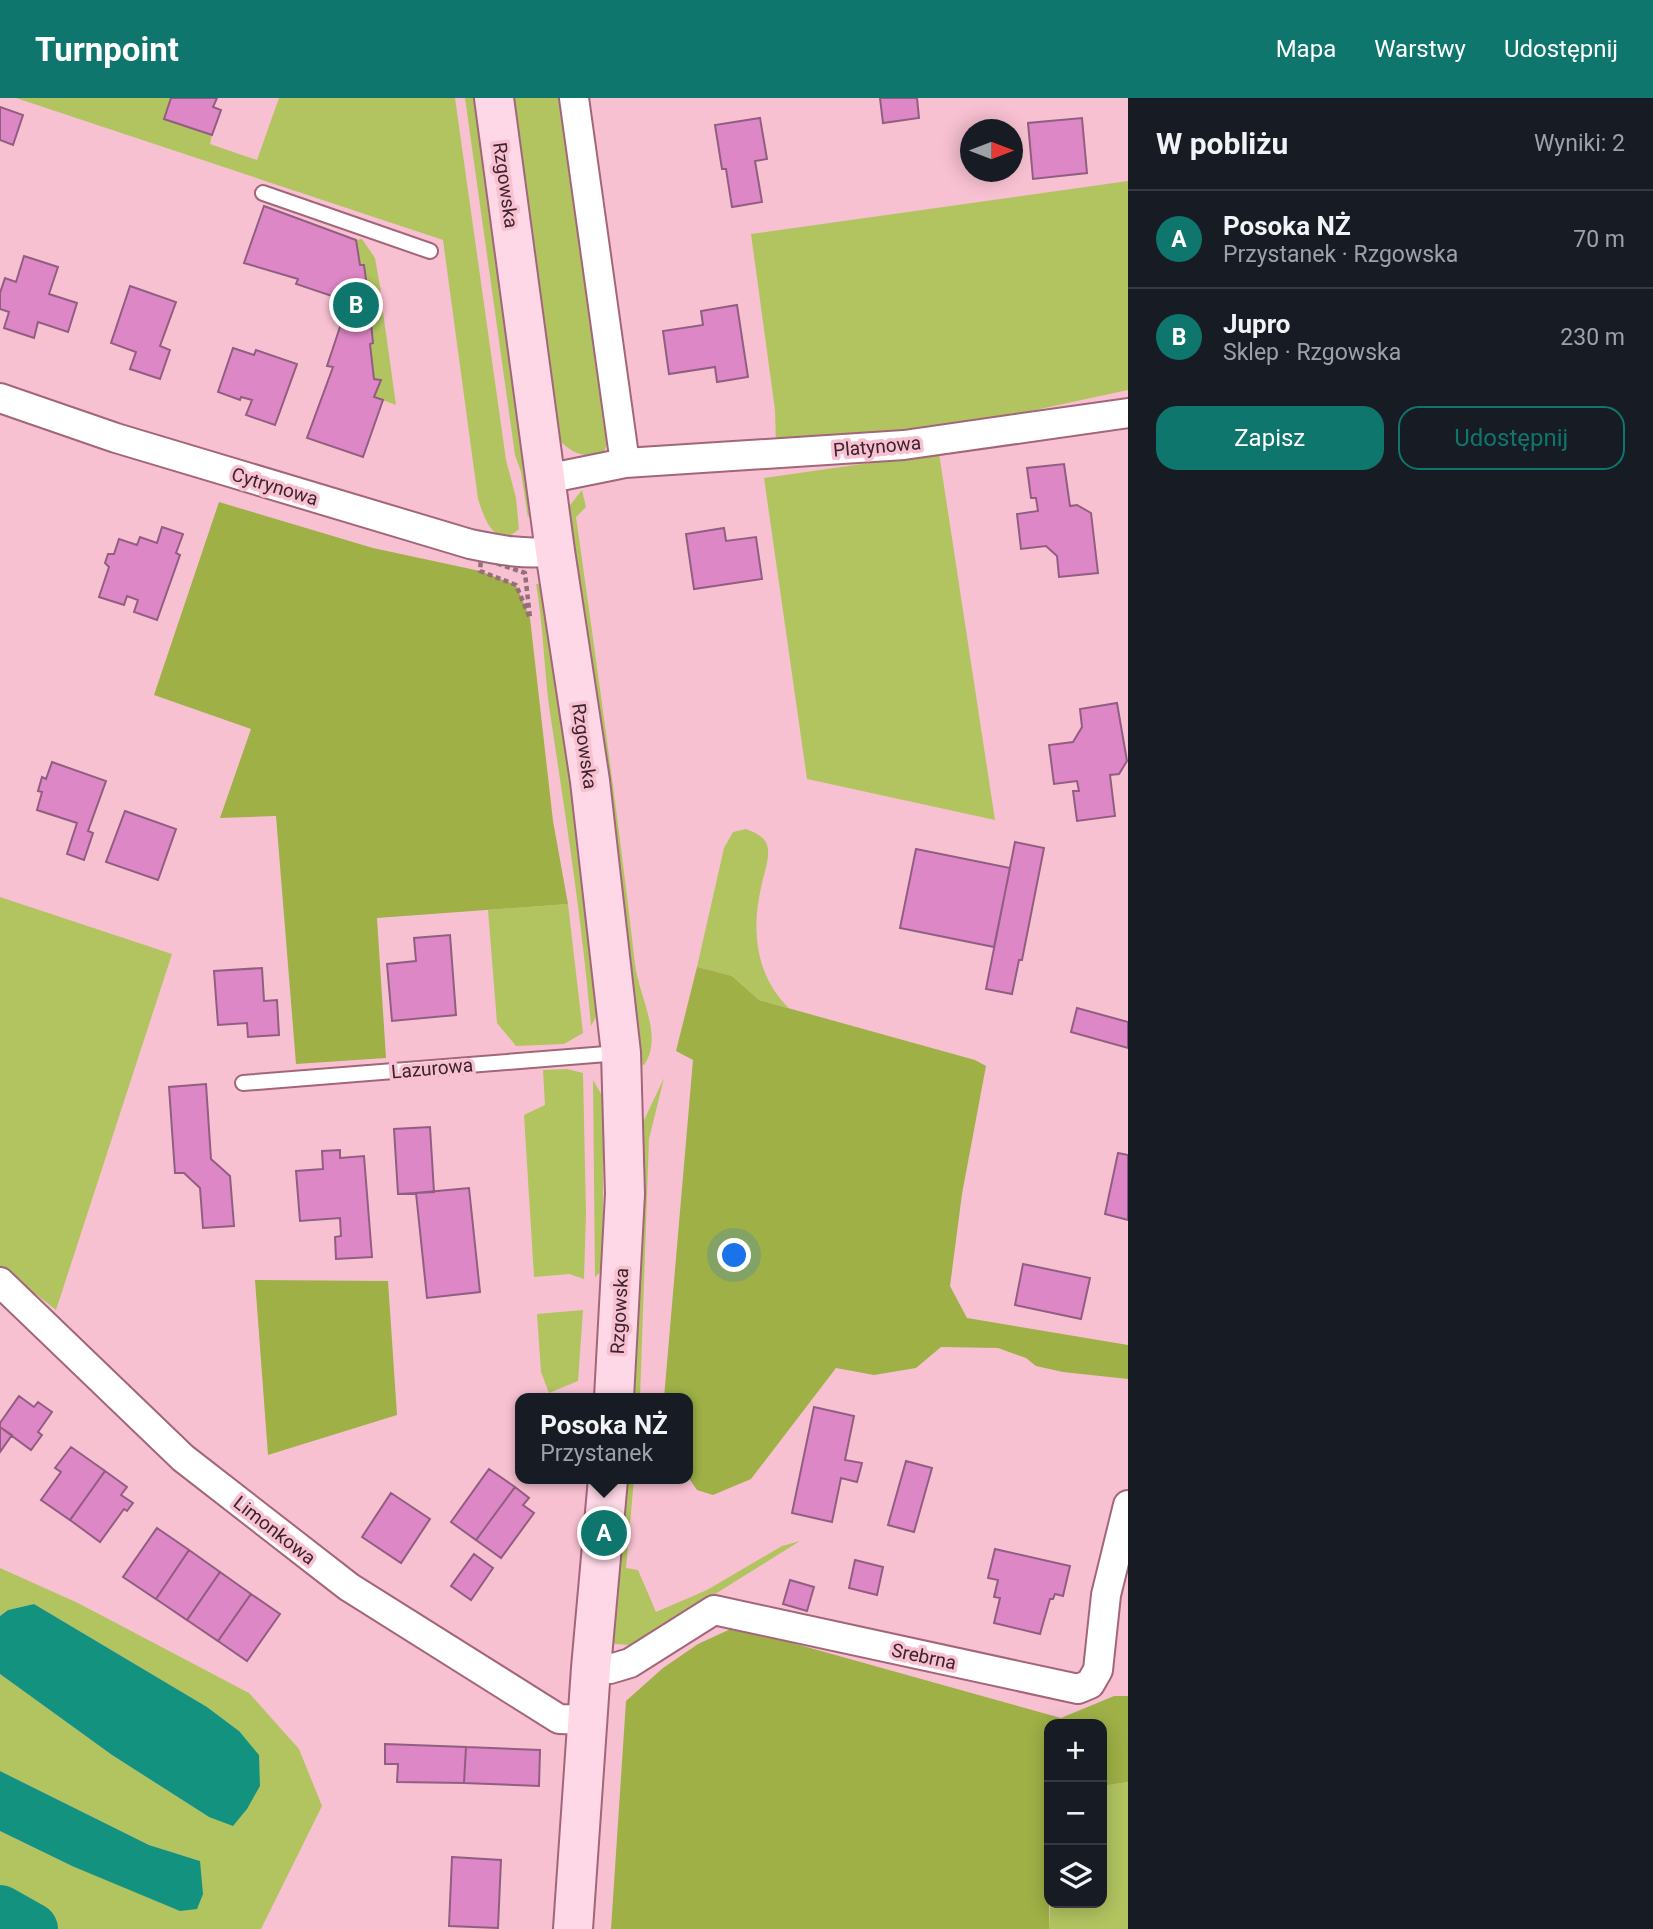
<!DOCTYPE html>
<html lang="pl">
<meta charset="utf-8">
<style>
:root{--surface:#171b24;--page:#20242c;--text:#f1f3f6;--muted:#9ea1a6;--line:#363941;--accent:#0f766e}
body{margin:0;font-family:Roboto,sans-serif;background:var(--page);color:var(--text)}
.controls{position:absolute;right:21px;bottom:21px;display:grid;overflow:hidden;border-radius:14px;box-shadow:0 4px 18px #0003}
.controls button{width:63px;height:63px;display:grid;place-items:center;padding:0;border:0;border-bottom:2px solid var(--line);background:var(--surface);color:var(--text);font:35px sans-serif}
.compass{position:absolute;left:960px;top:21px;width:63px;height:63px;border-radius:50%;background:var(--surface);box-shadow:0 4px 18px #0003;rotate:90deg}
.you{position:absolute;left:735px;top:1158px;width:24px;height:24px;margin:-18px;border:5px solid #fff;border-radius:50%;background:#1a73e8;box-shadow:0 0 0 10px #1a73e833}
.badge{display:grid;place-items:center;width:46px;height:46px;border-radius:50%;background:var(--accent);color:#fff;font-size:23px;font-weight:700}
.pin{position:absolute;translate:-50% -50%;border:4px solid #fff;box-shadow:0 2px 7px #0006}
.popup{position:absolute;left:515px;top:1295px;width:178px;height:91px;box-sizing:border-box;display:grid;place-content:center;border-radius:14px;background:var(--surface);filter:drop-shadow(0 2px 5px #0005);font-size:23px;white-space:nowrap;color:var(--muted)}
.popup b{font-size:26px;color:var(--text)}
.popup::after{content:'';position:absolute;left:50%;top:100%;margin-left:-14px;border:14px solid transparent;border-top-color:var(--surface)}
.list{margin:0;padding:0;list-style:none}
h2{display:flex;justify-content:space-between;align-items:center;height:91px;margin:0;padding:0 28px;font-size:30px}
h2 small{font-size:23px;font-weight:400;color:var(--muted)}
.list li{display:grid;grid-template-columns:46px 1fr auto;gap:21px;align-items:center;box-sizing:border-box;height:98px;padding:0 28px;border-top:2px solid var(--line)}
.list b{display:block;font-size:26px;white-space:nowrap}
.list p{margin:0;font-size:23px;white-space:nowrap;color:var(--muted)}
.list em{font-size:23px;font-style:normal;color:var(--muted)}
.actions{display:flex;gap:14px;padding:21px 28px}
.actions a{flex:1;padding:16px 0;border:2px solid var(--accent);border-radius:21px;text-align:center;font-size:24px;color:var(--accent)}
.actions .main{background:var(--accent);color:#fff}
.icon{flex:none;width:38px;height:38px;fill:none;stroke:currentColor;stroke-width:2;stroke-linecap:round;stroke-linejoin:round}
.map{position:relative;flex:none;width:1128px;height:1831px;overflow:hidden}
header{display:flex;align-items:center;gap:42px;box-sizing:border-box;height:98px;padding:0 35px;background:var(--accent);color:#fff}
header strong{font-size:33px}
nav{display:flex;gap:38px;margin-inline-start:auto;font-size:24px}
main{display:flex}
aside{flex:1;background:var(--surface)}
.map>svg:first-child{display:block}
.green{fill:#b1c460}
.forest{fill:#9eb046}
.water{fill:#13937f}
.lines{fill:none;stroke-linecap:round;stroke-linejoin:round}
.river{stroke:#13937f;stroke-width:52}
.building{fill:#de87c6;stroke:#915e82;stroke-width:2}
.lane-casing{stroke:#a3657a;stroke-width:18}
.street-casing{stroke:#a3657a;stroke-width:32}
.secondary-casing{stroke:#a3657a;stroke-width:42}
.path{stroke:#956e7b;stroke-width:4.5;stroke-dasharray:5 3.5;stroke-linecap:butt}
.lane{stroke:#fff;stroke-width:14}
.street{stroke:#fff;stroke-width:28}
.secondary{stroke:#fed8e6;stroke-width:38}
.labels{text-anchor:middle;stroke-width:7;stroke-linejoin:round;paint-order:stroke}
.street-label{font-size:19px;fill:#3d232c;stroke:#f8c1d2}
</style>
<header>
<strong>Turnpoint</strong>
<nav><a>Mapa</a><a>Warstwy</a><a>Udostępnij</a></nav>
</header>
<main>
<div class="map">
<svg width="1128" height="1831" viewBox="0 0 1128 1831">
<rect width="100%" height="100%" fill="#f8c1d2"/>
<path class="green" d="M16,0H171L165,21L212,37L210,46L257,62L279,0H455L506,362L516,400L519,431C495,453 484,419 478,401L443,142Z
M465,0H475L531,410L528,420L521,374L515,357Z
M506,0H569L609,342L603,356C580,359 573,356 557,340Z
M1128,83V292L1026,314L907,334L776,348L775,312L751,136Z
M362,141L375,160L381,194L368,196L364,167H360L356,142Z
M383,214L396,307L374,299L381,282L374,281L370,246L373,245L370,216Z
M939,355L995,722L807,681L764,380Z
M582,392L586,409L576,419C597,568 618,717 635,866C639,899 664,938 644,967L637,966L567,411Z
M536,486H540L557,583L599,914L591,928C582,821 565,715 549,608C544,568 543,526 536,486Z
M746,731C754,734 764,738 767,747C771,759 763,778 761,790C751,832 756,879 789,910L759,902L732,878L697,869L724,750L733,734Z
M0,799L172,856L56,1212L0,1168Z
M568,806L583,935L564,946L516,948L497,925L488,812Z
M567,971L583,975L586,1116L584,1181L569,1176L534,1179L524,1017L545,1007L543,972Z
M664,980L649,1041L640,1300H627L636,1039Z
M593,982L603,999V1172L595,1179Z
M583,1212L578,1283L549,1295L541,1274L537,1216Z
M621,1381H634L626,1470L638,1472L656,1514L707,1492L782,1448L800,1443L643,1541L629,1547L615,1546L611,1542Z
M0,1470L78,1505L249,1595L299,1651L322,1708L261,1831H0V1733L72,1768L200,1763L149,1747L0,1673V1576L112,1657L209,1719L239,1633L207,1609L34,1506L8,1512L0,1518Z
M1128,1684V1831H1049L1050,1805H1102V1688Z"/>
<path class="forest" d="M219,404L373,450L480,473L516,487L530,520L553,723L568,806L377,820L386,960L296,966L276,718L220,720L251,631L154,597Z
M697,869L732,878L759,902L975,962L986,968L962,1096L950,1188L967,1220L1128,1247V1281L1063,1274L1036,1268L1026,1260L998,1250L941,1249L916,1270L874,1277L836,1270L751,1381L713,1397L697,1392L688,1379V1300H664L693,962L676,953Z
M255,1182L388,1183L397,1317L268,1357Z
M735,1529L1061,1620L1114,1598H1128V1684L1102,1688V1626H1049V1831H611L626,1603L663,1570L698,1546Z"/>
<path class="water" d="M34,1506L207,1609L239,1633L259,1657L260,1688L247,1711L233,1728L209,1719L112,1657L0,1576V1518L8,1512Z
M0,1673L149,1747L200,1763L203,1796L197,1811L180,1813L72,1768L0,1733Z"/>
<g class="lines">
<path class="river" d="M0,1813L32,1831"/>
</g>
<path class="building" d="M171,0H217L213,9L221,12L212,37L164,21Z
M880,0H917L919,20L883,25Z
M0,9L23,17L13,47L0,42Z
M760,20L767,61L755,63L762,104L732,109L726,71H722L715,27Z
M1082,20L1087,75L1033,81L1028,25Z
M264,108L356,142L360,167H364L368,196L373,245L370,246L374,281L381,282L374,299L383,302L363,359L307,340L333,269L327,268L345,214L344,202L296,186L298,181L244,165Z
M24,158L58,169L49,196L77,205L68,234L38,224L34,240L4,230L9,214L0,211V195L5,180L16,184Z
M130,188L176,204L160,248L170,252L160,281L130,271L136,254L111,245Z
M737,207L748,279L717,284L715,269L669,276L663,233L703,227L701,213Z
M233,250L254,257L256,252L297,266L275,327L246,317L252,302L241,299L240,302L218,294Z
M1064,366L1070,408L1077,407L1091,415L1098,475L1059,479L1057,458L1046,448L1021,451L1017,416L1038,413L1036,400H1031L1027,370Z
M162,429L183,436L176,455L180,457L157,522L134,514L138,502L127,498L124,507L99,499L109,469L105,465L108,456H114L119,441L137,447L140,439L157,445Z
M724,430L726,443L756,439L762,481L694,491L686,436Z
M1117,605L1127,663L1119,676L1110,677L1115,718L1077,723L1073,693H1079L1077,683L1054,686L1049,647L1073,644L1082,629L1080,611Z
M52,664L106,683L88,733L93,735L84,762L67,756L77,725L37,712L42,694L38,693L42,679L46,681Z
M125,713L176,731L158,782L106,764Z
M1015,744L1044,750L1022,862H1019L1012,896L986,891Z
M916,751L1010,770L994,849L900,830Z
M450,837L456,917L392,923L387,866L416,863L414,840Z
M262,870L264,903L277,902L279,937L248,939L247,925L218,927L214,873Z
M1077,910L1128,924V950L1071,934Z
M206,986L211,1061L230,1078L234,1128L203,1130L200,1090L184,1075H175L169,989Z
M430,1029L434,1094L398,1096L394,1031Z
M340,1052V1060L364,1058L372,1159L336,1161L335,1139L341,1138L340,1120L300,1123L296,1073L323,1071L322,1053Z
M1118,1055L1128,1057V1122L1105,1116Z
M469,1090L480,1194L427,1200L416,1095Z
M1023,1166L1090,1180L1081,1221L1015,1207Z
M19,1298L34,1309L38,1304L52,1314L38,1334L42,1337L31,1352L0,1329V1325Z
M814,1309L854,1318L845,1362L862,1365L857,1384L841,1380L832,1424L792,1415Z
M0,1329L12,1337L0,1354Z
M71,1349L105,1373L70,1422L41,1402L61,1374L55,1370Z
M906,1363L932,1370L914,1434L888,1427Z
M489,1371L515,1389L476,1442L451,1424Z
M105,1373L127,1389L121,1397L133,1405L127,1413L124,1411L100,1444L70,1422Z
M515,1389L529,1400L523,1407L534,1415L501,1460L476,1442Z
M391,1395L430,1421L401,1465L362,1439Z
M157,1430L189,1452L156,1501L123,1479Z
M995,1451L1070,1468L1063,1498L1055,1496L1053,1501H1050L1040,1536L994,1525L1000,1500L994,1499L998,1482L988,1480Z
M189,1452L220,1474L187,1522L156,1501Z
M474,1456L493,1470L471,1502L451,1488Z
M855,1462L883,1469L877,1497L849,1490Z
M220,1474L251,1496L218,1543L187,1522Z
M790,1482L814,1489L807,1513L783,1506Z
M251,1496L280,1516L247,1563L218,1543Z
M385,1646L466,1649L464,1685L397,1684L398,1666H385Z
M466,1649L540,1652L539,1688L464,1685Z
M452,1759L501,1762L498,1830L449,1828Z"/>
<g class="lines">
<g class="lane-casing">
<path id="lane" d="M263,95L430,153
M243,985L619,955"/>
</g>
<g class="street-casing">
<path id="street" d="M574,0L625,365
M0,300L116,340L470,446C499,452 525,457 555,453
M546,381L625,365L904,347L1128,315
M0,1184L183,1360L349,1489L559,1621L589,1622
M591,1570L610,1571L630,1565L714,1512L1078,1591L1090,1586L1098,1572L1106,1497L1128,1407"/>
</g>
<g class="secondary-casing">
<path id="secondary" d="M494,0L555,453L590,683L621,955L625,1096L614,1300
M573,1831L591,1570L608,1381"/>
</g>
<path class="path" d="M481,460L525,475L530,520L516,487L480,473Z"/>
<use href="#lane" class="lane"/>
<use href="#street" class="street"/>
<use href="#secondary" class="secondary"/>
</g>
<g class="labels">
<g class="street-label">
<text transform="translate(506 87) rotate(82)" y="7">Rzgowska</text>
<text transform="translate(877 348) rotate(-5)" y="7">Platynowa</text>
<text transform="translate(275 388) rotate(17)" y="7">Cytrynowa</text>
<text transform="translate(585 648) rotate(82)" y="7">Rzgowska</text>
<text transform="translate(432 970) rotate(-5)" y="7">Lazurowa</text>
<text transform="translate(619 1213) rotate(-87)" y="7">Rzgowska</text>
<text transform="translate(275 1432) rotate(38)" y="7">Limonkowa</text>
<text transform="translate(924 1558) rotate(12)" y="7">Srebrna</text>
</g>
</g>
</svg>
<div class="controls">
<button>+</button>
<button>−</button>
<button><svg class="icon" aria-label="layers" viewBox="0 0 24 24"><path d="M12 4l9 5-9 5-9-5zM3 14l9 5 9-5"/></svg></button>
</div>
<svg class="compass" viewBox="-18 -18 36 36"><path d="M0-13l5 13h-10z" fill="#e53935"/><path d="M0 13l5-13h-10z" fill="#9ea1a6"/></svg>
<div class="you"></div>
<div class="pin badge" style="left:604px;top:1435px">A</div>
<div class="popup"><b>Posoka NŻ</b>Przystanek</div>
<div class="pin badge" style="left:356px;top:207px">B</div>
</div>
<aside>
<h2>W pobliżu<small>Wyniki: 2</small></h2>
<ul class="list">
<li><span class="badge">A</span><div><b>Posoka NŻ</b><p>Przystanek · Rzgowska</p></div><em>70 m</em></li>
<li><span class="badge">B</span><div><b>Jupro</b><p>Sklep · Rzgowska</p></div><em>230 m</em></li>
</ul>
<div class="actions"><a class="main">Zapisz</a><a>Udostępnij</a></div>
</aside>
</main>
